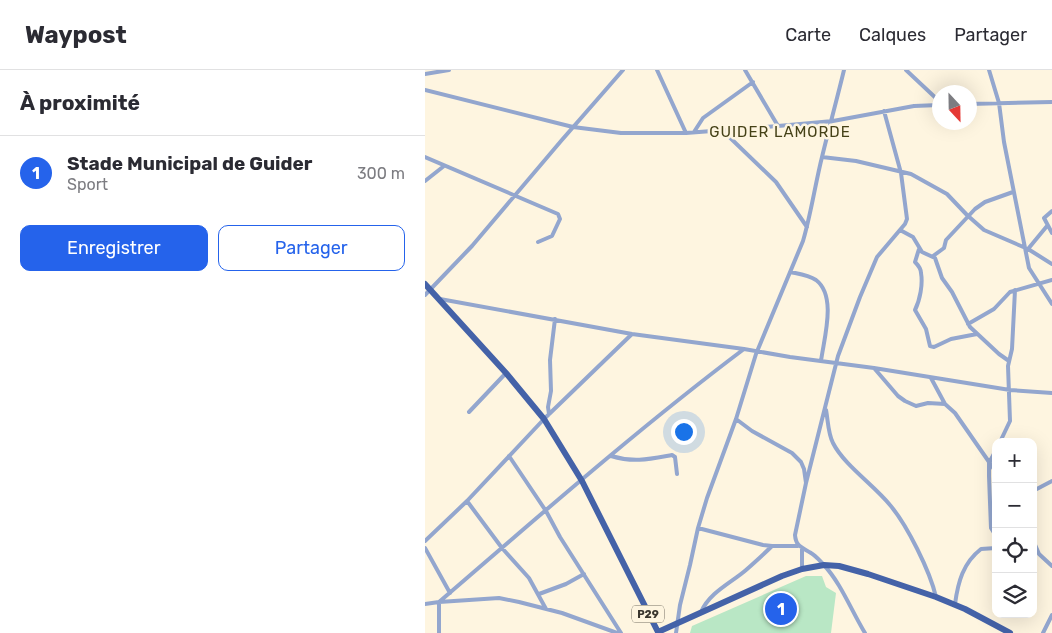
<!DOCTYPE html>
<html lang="fr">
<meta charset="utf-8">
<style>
:root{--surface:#fff;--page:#f7f7f7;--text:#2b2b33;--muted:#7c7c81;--line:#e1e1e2;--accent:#2563eb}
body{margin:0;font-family:Rubik,sans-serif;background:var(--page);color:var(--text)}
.controls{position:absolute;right:15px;bottom:15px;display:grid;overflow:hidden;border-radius:10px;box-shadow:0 5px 20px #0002}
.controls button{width:45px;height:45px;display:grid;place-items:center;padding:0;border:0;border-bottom:1px solid var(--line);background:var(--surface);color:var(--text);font:25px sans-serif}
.compass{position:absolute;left:507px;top:15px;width:45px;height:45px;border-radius:50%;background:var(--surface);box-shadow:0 5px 20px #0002;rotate:158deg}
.you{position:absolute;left:258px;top:361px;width:18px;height:18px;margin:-12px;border:4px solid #fff;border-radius:50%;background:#1a73e8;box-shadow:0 0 0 8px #1a73e833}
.badge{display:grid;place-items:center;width:32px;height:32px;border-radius:50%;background:var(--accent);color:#fff;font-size:16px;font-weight:700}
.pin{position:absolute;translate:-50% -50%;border:2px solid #fff;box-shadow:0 1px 5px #0006}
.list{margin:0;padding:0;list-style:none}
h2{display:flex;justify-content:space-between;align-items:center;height:65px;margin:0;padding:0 20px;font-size:21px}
h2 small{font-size:16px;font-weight:400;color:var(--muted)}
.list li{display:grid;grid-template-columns:32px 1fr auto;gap:15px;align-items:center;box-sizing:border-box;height:75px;padding:0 20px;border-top:1px solid var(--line)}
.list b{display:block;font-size:19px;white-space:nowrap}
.list p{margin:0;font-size:16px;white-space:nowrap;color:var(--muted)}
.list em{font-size:16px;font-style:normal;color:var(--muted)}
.actions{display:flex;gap:10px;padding:15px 20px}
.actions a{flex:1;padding:11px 0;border:1px solid var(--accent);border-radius:10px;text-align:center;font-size:18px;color:var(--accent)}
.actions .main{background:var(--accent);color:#fff}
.icon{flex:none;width:28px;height:28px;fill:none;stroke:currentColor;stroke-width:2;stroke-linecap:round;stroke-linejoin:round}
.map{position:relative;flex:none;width:627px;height:563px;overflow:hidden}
header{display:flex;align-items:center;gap:30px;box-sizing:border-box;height:70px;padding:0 25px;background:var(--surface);border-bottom:1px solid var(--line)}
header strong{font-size:24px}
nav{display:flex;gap:28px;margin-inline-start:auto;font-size:18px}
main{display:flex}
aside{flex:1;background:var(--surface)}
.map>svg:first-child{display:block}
.green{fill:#b9e7c5}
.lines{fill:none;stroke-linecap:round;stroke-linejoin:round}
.minor{stroke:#93a6ce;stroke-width:4}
.primary{stroke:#4462a8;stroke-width:6}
.labels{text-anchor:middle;stroke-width:5;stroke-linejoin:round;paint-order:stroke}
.shield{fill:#fef5e0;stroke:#746f63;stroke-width:1}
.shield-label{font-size:11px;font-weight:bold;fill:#39352d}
.quarter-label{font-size:15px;letter-spacing:1px;fill:#454117;stroke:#fef5e0}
</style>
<header>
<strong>Waypost</strong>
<nav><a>Carte</a><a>Calques</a><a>Partager</a></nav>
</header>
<main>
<aside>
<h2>À proximité<small></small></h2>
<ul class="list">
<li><span class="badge">1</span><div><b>Stade Municipal de Guider</b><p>Sport</p></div><em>300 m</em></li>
</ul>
<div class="actions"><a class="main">Enregistrer</a><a>Partager</a></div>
</aside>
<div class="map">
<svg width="627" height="563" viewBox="0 0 627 563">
<rect width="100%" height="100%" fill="#fef5e0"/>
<path class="green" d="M381,506H397L401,517L411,523L406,563H265L267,556Z"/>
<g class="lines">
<path class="minor" d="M232,0L261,63
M320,0L353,56
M481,0L514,31
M564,0L574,33L579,72L604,198L627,234
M0,4L24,0
M0,20L148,57L196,63H261L353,56L408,51L489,36L514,35
M544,34L627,32
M297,60L351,112L382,157
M269,62L278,48L328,12
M0,87L133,144L135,149L127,166L113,172
M397,87L431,91L486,104L522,124L542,145L559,160L603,179L627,194
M0,111L19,96
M627,141L619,148L627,163
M475,160L488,167L497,182L510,188L517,208L527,222L545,257L574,284L584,291
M494,179L490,192C493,195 496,199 496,203C498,214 495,230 490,240L501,259L505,276L509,277L526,269L552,264
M603,179L622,156
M508,186L519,178L521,170L550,139L560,132L588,122
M365,202C374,204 383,205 391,210C412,226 399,268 396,291
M0,225L47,176L136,71L198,0
M15,229L207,264L319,279L365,287L449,298L585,320L627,323
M543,254L569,239L585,222L627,210
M449,298L473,326L480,331L491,336L503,333L520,334
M506,308L520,334L530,343L571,402
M401,340C403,350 403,364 408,373C419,395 449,415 465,435C482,455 505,501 511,527
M44,342L81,303
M124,344L123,337L126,321L125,290L130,249
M311,349L327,361L367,383L376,392L379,399L381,413L370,465C371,477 377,477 386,483C391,486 394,490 398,494C416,513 426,540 440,563
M575,372L585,351L583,296L587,279L590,220
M571,380L564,393V406L566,458L571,466
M84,386L121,441L135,467L196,563
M186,386C209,393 225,389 247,385L250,387L252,404
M381,413L413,286L435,227L452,187L480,154L482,149L476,103L459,41
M608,421L627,411
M42,431L77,478L104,508L121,539
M273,458L338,475L347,476H373
M608,470L614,484L627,496
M0,471L42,431L119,349L207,264
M0,478L25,523
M377,499V479
M114,524L141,514L159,504
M0,534L14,532C114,446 214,358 319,279
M530,534C533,512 538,493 556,479L571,478
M276,542C285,522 306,513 321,500C330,492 339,484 347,476
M14,563V532L74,528L94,532L137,543L192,563
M251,563L255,535L265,495L273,458L282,428L311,349L331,284L378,171C386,144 390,115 397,87C404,58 412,29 419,0
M618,563L627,545"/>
<path class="primary" d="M0,214L81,303L119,349L157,411L233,562L357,506L377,499L399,495L414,496L443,504L511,527L540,539L585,563"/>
</g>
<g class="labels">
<rect class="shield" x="207" y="535.5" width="32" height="17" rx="4"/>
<g class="shield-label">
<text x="223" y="548">P29</text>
</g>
<g class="quarter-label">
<text x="355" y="67">GUIDER LAMORDE</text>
</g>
</g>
</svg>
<div class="controls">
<button>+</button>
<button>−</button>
<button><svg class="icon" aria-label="locate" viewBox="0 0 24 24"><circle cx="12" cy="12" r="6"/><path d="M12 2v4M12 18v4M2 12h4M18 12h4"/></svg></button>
<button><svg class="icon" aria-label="layers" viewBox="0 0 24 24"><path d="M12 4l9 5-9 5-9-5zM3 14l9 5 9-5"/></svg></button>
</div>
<svg class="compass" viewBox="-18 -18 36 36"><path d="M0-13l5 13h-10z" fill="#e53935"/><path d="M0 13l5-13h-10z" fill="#7c7c81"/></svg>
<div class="you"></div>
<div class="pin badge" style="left:356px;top:539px">1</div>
</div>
</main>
